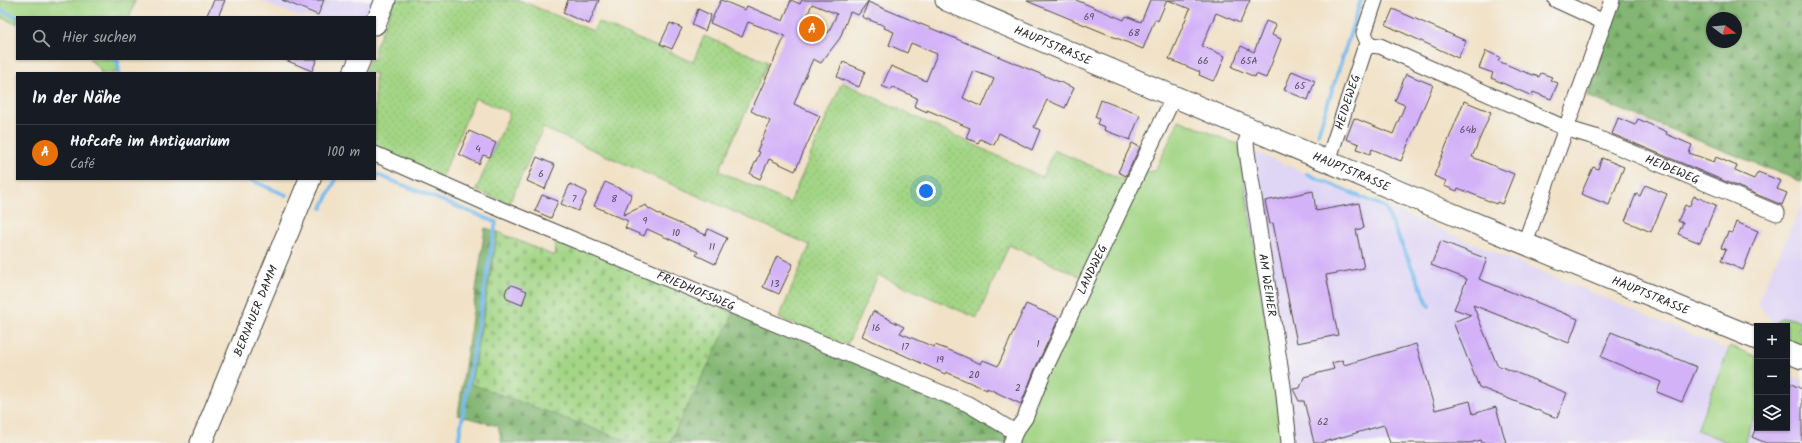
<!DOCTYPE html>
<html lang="de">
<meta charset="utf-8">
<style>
:root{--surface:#171b24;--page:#242831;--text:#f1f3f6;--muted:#9ea1a6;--line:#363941;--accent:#2563eb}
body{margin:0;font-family:Kalam,sans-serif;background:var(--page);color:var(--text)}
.controls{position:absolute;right:12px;bottom:12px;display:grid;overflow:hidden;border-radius:0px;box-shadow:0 1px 3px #0004}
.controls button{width:36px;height:36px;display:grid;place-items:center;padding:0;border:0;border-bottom:1px solid var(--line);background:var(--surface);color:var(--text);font:20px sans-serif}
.compass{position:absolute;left:1706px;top:12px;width:36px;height:36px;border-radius:50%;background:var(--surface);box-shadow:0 1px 3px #0004;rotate:106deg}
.you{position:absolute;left:926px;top:191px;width:14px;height:14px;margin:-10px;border:3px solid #fff;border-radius:50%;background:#1a73e8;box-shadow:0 0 0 6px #1a73e833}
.badge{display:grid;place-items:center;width:26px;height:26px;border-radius:50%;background:var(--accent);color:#fff;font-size:13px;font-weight:700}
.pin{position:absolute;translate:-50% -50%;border:2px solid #fff;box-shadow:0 1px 4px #0006}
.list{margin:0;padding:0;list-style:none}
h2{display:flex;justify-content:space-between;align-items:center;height:52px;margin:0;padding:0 16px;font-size:17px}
h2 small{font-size:13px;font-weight:400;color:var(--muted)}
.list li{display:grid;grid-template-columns:26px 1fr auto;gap:12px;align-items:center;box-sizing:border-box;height:56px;padding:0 16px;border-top:1px solid var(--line)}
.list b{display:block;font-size:15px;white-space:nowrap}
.list p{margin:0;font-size:13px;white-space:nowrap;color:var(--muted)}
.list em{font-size:13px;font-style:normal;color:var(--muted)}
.icon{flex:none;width:22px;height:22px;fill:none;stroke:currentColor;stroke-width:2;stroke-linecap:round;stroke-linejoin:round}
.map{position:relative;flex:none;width:1802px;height:443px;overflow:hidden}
.search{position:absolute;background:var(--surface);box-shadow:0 1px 3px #0004;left:16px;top:16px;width:360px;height:44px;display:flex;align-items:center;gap:10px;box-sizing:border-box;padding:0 14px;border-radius:0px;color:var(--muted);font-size:15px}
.panel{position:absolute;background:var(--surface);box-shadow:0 1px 3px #0004;left:16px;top:72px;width:360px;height:108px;border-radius:0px}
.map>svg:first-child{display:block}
.built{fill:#dfd5f5}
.green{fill:#a3d585;stroke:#678058}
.forest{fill:url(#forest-firs);stroke:#56704e;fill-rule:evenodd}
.cemetery{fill:url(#cemetery-stones);stroke:#678058}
.garden{fill:url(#garden-dots);stroke:#678058}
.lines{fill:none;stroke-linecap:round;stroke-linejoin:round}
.stream{stroke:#78bbed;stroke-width:4}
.building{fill:#d3b2f8;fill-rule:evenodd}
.street-casing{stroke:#494642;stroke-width:17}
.secondary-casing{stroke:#494642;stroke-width:23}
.street{stroke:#fff;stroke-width:15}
.secondary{stroke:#fff;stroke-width:21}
.labels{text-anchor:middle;stroke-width:3;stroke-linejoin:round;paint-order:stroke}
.number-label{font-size:10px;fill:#554d5e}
.street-label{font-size:12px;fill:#2b2b2b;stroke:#f6f6f2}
</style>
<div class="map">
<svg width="1802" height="443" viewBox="0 0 1802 443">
<defs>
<pattern id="forest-firs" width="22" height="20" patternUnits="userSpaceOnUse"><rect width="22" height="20" fill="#82b672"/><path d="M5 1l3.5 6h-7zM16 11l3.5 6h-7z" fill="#6b945e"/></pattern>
<pattern id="cemetery-stones" width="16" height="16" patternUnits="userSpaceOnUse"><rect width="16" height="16" fill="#a3d585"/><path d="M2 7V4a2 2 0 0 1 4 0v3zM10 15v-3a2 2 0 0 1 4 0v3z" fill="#8cb773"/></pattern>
<pattern id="garden-dots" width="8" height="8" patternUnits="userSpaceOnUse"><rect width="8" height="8" fill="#a3d585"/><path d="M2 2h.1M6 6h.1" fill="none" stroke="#8cb773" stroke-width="1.8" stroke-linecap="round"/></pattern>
</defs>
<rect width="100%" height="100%" fill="#f6f6f2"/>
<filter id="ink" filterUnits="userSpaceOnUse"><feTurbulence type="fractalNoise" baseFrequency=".025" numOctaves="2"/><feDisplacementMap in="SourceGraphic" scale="8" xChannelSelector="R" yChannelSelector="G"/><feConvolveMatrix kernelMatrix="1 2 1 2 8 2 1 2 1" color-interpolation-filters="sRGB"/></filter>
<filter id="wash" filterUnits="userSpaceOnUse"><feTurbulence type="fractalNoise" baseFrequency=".012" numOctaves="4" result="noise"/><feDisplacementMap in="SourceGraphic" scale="16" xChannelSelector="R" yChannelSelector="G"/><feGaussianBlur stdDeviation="0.9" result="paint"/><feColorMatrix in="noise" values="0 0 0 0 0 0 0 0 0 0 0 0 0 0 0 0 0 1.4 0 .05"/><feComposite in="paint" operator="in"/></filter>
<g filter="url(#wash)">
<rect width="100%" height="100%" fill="#f1e2c7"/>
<path class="built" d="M258,0H380L373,17H300Z
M1239,145L1757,362V428H1787V375L1802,381V443H1284Z
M1802,204V336L1787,326L1775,325L1757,303Z"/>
<path class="green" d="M0,0H135L130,17H17V24L0,17Z
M89,59H119L116,73H101L100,69Z
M1179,120L1239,145L1284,443H1011L1142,172L1155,171Z
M1782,317L1802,321L1798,332L1802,334V345L1787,342V326H1774Z
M1730,346L1757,357V409L1744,443H1730L1697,430Z"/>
<path class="forest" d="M1619,0H1802V182L1587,96ZM1712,18H1736V42H1712Z
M485,228L498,232L485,345L716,305L967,405L1013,433L1009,443H502L498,426L458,415Z"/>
<path class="cemetery" d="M498,232L554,256L556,236L734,313L669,443H633L471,384Z"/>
<path class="garden" d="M395,0H519L593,31L598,22L693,62L704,36L768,62L719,171L790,203L842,82L1042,177L1054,150L1129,182L1084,278L1009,245L977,318L878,275L847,345L779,318L810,245L543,128L509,204L476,190L510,113L475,98L441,180L375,149V73H364L370,59H375V48Z"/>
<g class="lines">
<path class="stream" d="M0,10L17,17
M113,59L118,61L119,73
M1318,134L1361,0
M375,174L496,222L458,443
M1307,174L1385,207L1429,306
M248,179L286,195
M322,208L336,179"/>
</g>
<g id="blocks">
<path class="building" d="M214,0H225L218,17H206Z
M282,0H324L318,15Z
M568,0H599L589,24L563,13Z
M721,0L745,10L747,6L783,21L791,0L800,4L802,0H869L858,15L850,12L840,38L821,63L813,59L800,89L794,104L820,116L795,171L769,159L760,179L750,174L760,152L757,151L770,121L751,111L785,36L748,22L742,37L710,23ZM812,4L837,14L828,33L804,23Z
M1076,0L1124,20L1126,16L1141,22L1150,0H1167L1158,21L1155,19L1143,49L1027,1Z
M1168,0H1250L1240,23L1216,13L1202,46L1225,56L1217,76L1213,81L1199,75L1200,72L1169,59L1190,9Z
M868,2L1074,88L1065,108L1047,100L1034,127L1040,130L1032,150L999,133L994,145L980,139L978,143L966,138L970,128L927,110V112L914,106L917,98L893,87L891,90L882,86L891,66L926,81L937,54L911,43L907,53L889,45L894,32L884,28L885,26L862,17ZM974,71L994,79L982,107L963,98Z
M698,9L711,15L705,31L692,25Z
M1393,9L1466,41L1458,58L1386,25Z
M1266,21L1276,25L1272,35L1281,39L1266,78L1256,74L1255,77L1232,67L1241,46L1254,52Z
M670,23L682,28L672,49L660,44Z
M1486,51L1500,57L1498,61L1522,71L1539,77L1541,73L1552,77L1550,80L1558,83L1551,99L1533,92L1532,96L1491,78L1493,73L1479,68Z
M283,59H317L312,71Z
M843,62L865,71L859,87L837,77Z
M1292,71L1315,81L1308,100L1284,90Z
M1406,74L1433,85L1401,161L1372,149L1370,154L1357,149L1359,144L1346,139L1354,118L1393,134L1405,105L1395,101Z
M1101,100L1140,115L1130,140L1104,130L1105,127L1097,124L1099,119L1095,117Z
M1464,101L1491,112L1472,157L1514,174L1502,204L1497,202L1496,204L1458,188L1457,191L1444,186L1446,181L1434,176Z
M1618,118L1635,125L1638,119L1667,132L1666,134L1692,145L1689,153L1714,162L1716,157L1737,166L1735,171L1754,179L1758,172L1781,181L1777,189L1787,193L1782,205L1612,134Z
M469,131L496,143L490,157L483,155L479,164L459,154Z
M1132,143L1140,147L1126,176L1118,172Z
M537,157L555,165L545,189L527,181Z
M1602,158L1624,167L1609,205L1581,194L1593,167L1598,169Z
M605,182L632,194L623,215L646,205L648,208L662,216L706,235L708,229L727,238L715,264L696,255L698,252L647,229L644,236L625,228L628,221L594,206Z
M570,184L587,192L578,211L561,204Z
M1645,185L1667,194L1651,232L1625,221L1636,194L1640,196Z
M1313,191L1316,211L1359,203L1364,228L1356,230L1364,268L1326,275L1338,335L1297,343L1273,223L1270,224L1265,201Z
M542,195L558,201L551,218L535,211Z
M1694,196L1716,205L1700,243L1678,234L1683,223L1678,221L1685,205L1689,207Z
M1736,222L1758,231L1743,270L1721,261L1726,249L1721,248L1728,232L1732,233Z
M1441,241L1487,259L1479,279L1578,319L1569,343L1473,305L1497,365L1567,393L1557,418L1479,387L1453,322L1471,315L1454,309L1467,279L1431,265Z
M777,256L793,264L779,294L763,287Z
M512,285L527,291L522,305L507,299L505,294L507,288Z
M1026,304L1059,318L1035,369L1021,404L987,388V390L946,372L945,374L862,336L873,311L904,327L900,333L934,347L935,345L954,352L981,364L983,360L998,366Z
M1611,332L1697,367L1682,402L1657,392L1661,382L1601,357Z
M1416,344L1435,410L1470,401L1473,414L1496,407L1506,443H1482L1481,440L1470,443H1390L1384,425L1321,443H1314L1304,401H1299L1293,389L1300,388L1304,377L1334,369L1332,363L1343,360L1344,365Z
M1787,382L1802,389V443H1766L1752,437L1756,428H1787Z"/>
</g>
</g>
<g filter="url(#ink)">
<use href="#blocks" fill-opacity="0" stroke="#494642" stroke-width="1"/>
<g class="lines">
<g class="street-casing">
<g id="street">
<path d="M1556,0L1604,22"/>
<path d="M1369,45L1364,33L1375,0"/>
<path id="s1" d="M1252,129L1246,142L1247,152L1283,386L1289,443"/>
<path id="s2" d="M375,154L488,204L968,404L1015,432"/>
<path id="s3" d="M1328,161L1364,51L1369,45L1380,46L1565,128L1595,137L1777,213"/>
<path d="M1525,243L1612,0"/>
<path id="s4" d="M1011,443L1015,432L1025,418L1043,373L1174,96"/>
</g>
</g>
<g class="secondary-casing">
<g id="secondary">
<path id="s5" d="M946,0L1433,206L1757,339"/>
<path d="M375,24L385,0"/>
<path d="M354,73L360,59"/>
<path d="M1787,352L1802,358"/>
<path id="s6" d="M201,443L310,179"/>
</g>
</g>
<use href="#street" class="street"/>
<use href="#secondary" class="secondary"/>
</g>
</g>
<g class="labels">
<g class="number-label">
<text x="1089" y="20">69</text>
<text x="1134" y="36">68</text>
<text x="1203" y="64">66</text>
<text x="1249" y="64">65A</text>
<text x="1300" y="89">65</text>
<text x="1468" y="133">64b</text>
<text x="478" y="152">4</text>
<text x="541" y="177">6</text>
<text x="574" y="202">7</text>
<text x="614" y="202">8</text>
<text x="645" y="224">9</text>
<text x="676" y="236">10</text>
<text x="712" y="250">11</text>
<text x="775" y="287">13</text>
<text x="876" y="331">16</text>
<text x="1038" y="347">1</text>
<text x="905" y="350">17</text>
<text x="940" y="363">19</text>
<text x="974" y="378">20</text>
<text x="1018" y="391">2</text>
<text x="1323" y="425">62</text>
</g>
<g class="street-label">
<text dy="4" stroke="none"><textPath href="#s5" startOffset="116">HAUPTSTRASSE</textPath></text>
<text dy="4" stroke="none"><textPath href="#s3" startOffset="62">HEIDEWEG</textPath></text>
<text dy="4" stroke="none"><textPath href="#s3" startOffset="452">HEIDEWEG</textPath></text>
<text dy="4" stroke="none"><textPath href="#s5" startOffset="440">HAUPTSTRASSE</textPath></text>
<text dy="4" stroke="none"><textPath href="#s4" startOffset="192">LANDWEG</textPath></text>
<text dy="4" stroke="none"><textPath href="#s1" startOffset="159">AM WEIHER</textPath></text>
<text dy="4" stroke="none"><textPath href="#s2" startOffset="349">FRIEDHOFSWEG</textPath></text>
<text dy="4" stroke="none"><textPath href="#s5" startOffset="764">HAUPTSTRASSE</textPath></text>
<text dy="4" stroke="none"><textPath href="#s6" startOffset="143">BERNAUER DAMM</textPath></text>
</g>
</g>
</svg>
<div class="controls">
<button>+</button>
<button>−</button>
<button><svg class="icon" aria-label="layers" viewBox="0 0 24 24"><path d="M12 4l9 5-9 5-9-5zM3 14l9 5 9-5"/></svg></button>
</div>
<svg class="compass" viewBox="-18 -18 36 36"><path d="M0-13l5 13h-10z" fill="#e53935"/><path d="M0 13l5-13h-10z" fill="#9ea1a6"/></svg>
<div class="you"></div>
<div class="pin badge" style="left:812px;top:29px;background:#e8710a">A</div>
<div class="search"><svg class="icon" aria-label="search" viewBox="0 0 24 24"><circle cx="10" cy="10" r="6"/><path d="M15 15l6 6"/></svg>Hier suchen</div>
<section class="panel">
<h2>In der Nähe<small></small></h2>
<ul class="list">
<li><span class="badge" style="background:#e8710a">A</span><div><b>Hofcafe im Antiquarium</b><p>Café</p></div><em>100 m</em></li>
</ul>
</section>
</div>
